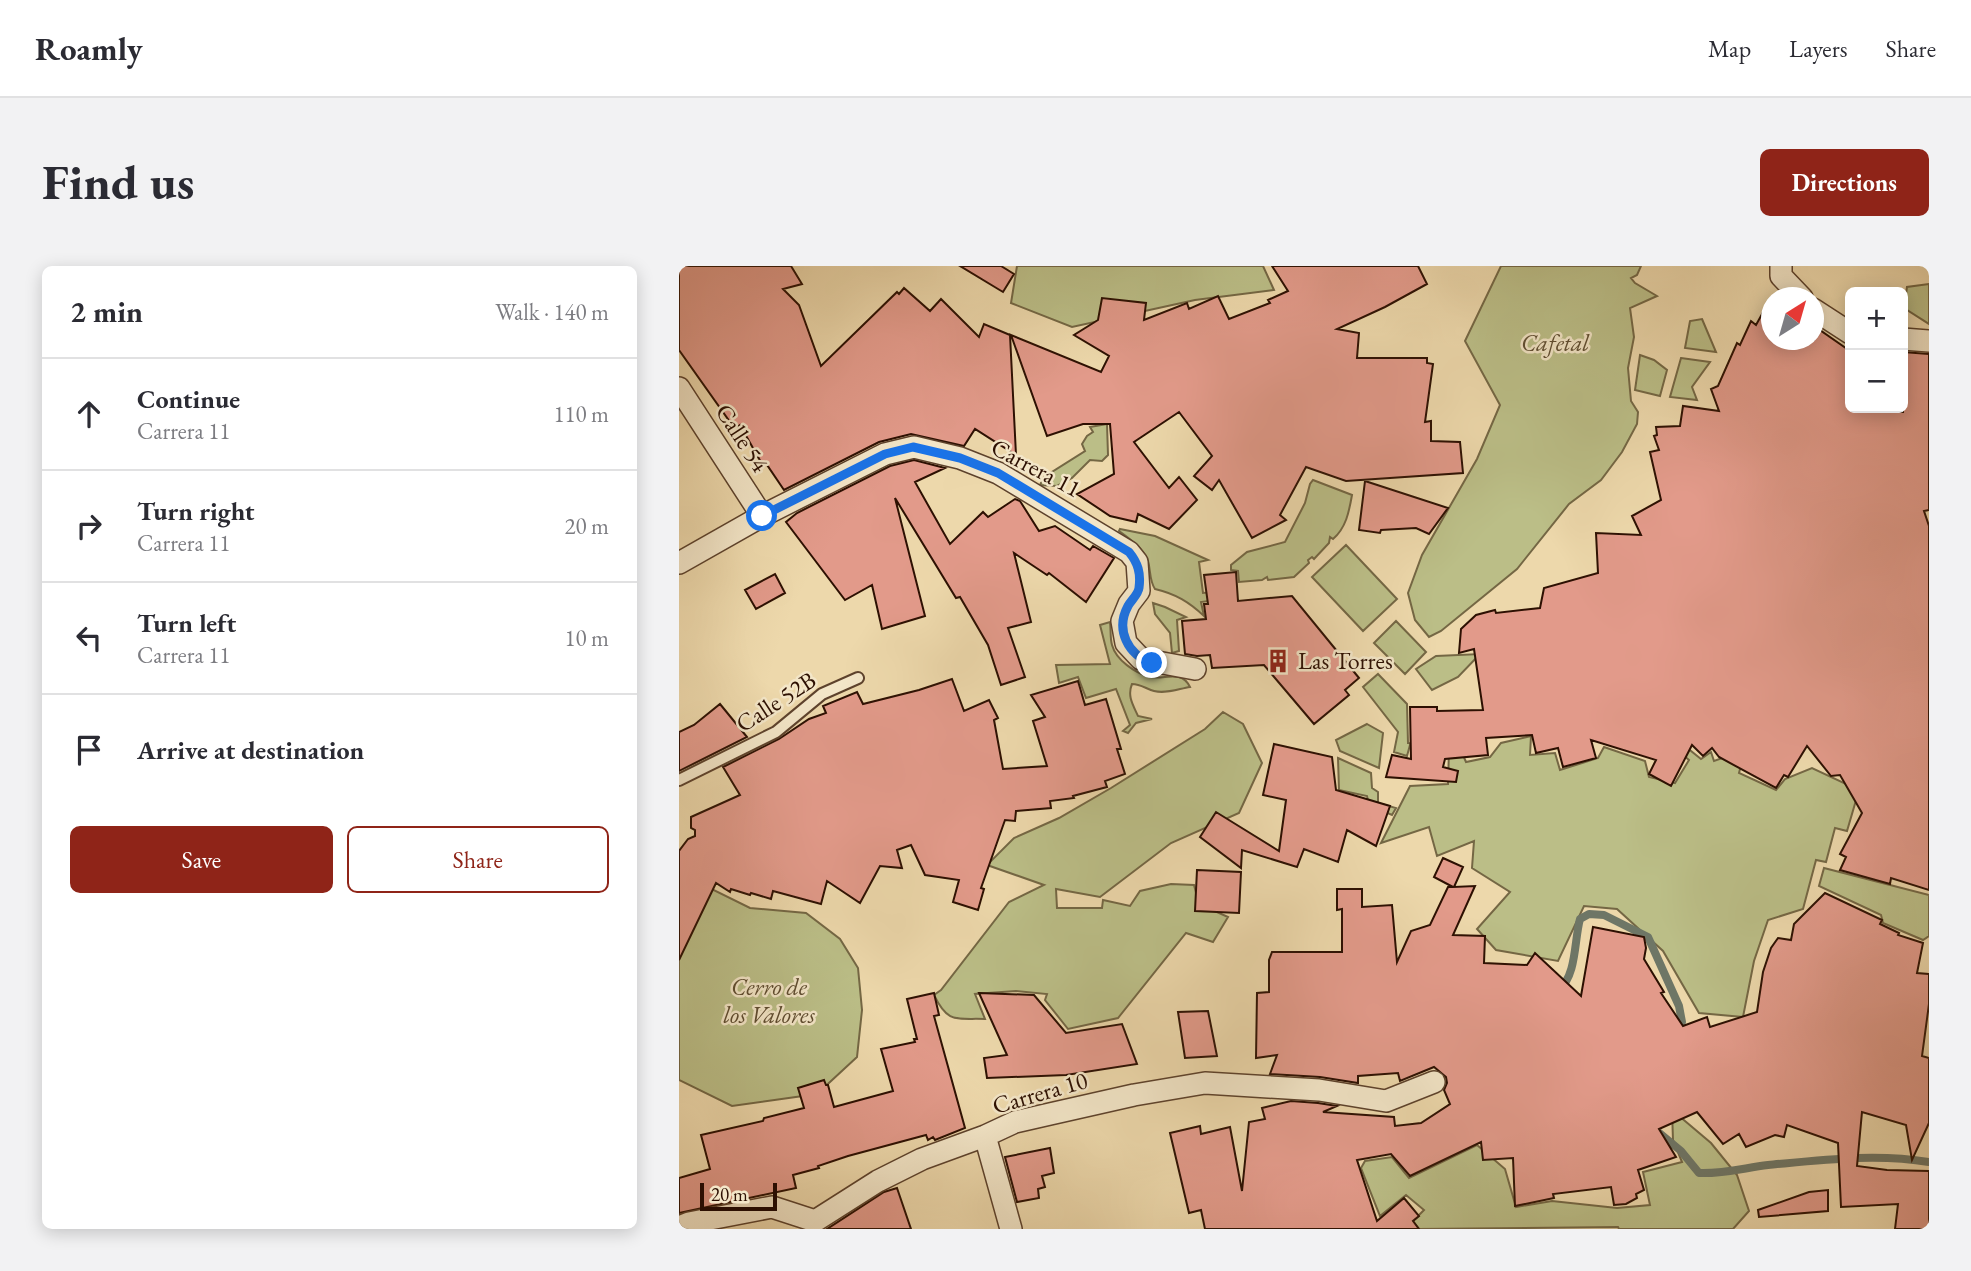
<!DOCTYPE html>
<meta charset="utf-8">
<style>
:root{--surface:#fff;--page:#f2f2f3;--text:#2b2b33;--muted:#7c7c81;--line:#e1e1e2;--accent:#8f2418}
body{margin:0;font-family:"EB Garamond",serif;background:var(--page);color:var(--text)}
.controls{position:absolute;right:21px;top:21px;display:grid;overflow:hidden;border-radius:10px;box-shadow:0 4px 18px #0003}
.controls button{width:63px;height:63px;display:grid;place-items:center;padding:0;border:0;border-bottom:2px solid var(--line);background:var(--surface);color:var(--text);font:35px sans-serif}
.compass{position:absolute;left:1082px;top:21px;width:63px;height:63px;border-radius:50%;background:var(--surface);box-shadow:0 4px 18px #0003;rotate:37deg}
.scale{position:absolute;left:21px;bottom:18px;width:77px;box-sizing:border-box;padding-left:7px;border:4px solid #2d1002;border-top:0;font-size:19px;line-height:24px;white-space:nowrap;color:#2d1002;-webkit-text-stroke:5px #f3e6c8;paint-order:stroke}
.stop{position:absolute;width:21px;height:21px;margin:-16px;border:5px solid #1a73e8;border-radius:50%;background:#fff}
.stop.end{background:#1a73e8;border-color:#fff;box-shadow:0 2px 7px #0008}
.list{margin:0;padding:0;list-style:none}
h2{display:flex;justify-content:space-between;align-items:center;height:91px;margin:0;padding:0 28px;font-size:30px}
h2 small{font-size:23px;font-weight:400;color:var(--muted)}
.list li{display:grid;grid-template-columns:46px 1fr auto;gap:21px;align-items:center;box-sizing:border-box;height:112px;padding:0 28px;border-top:2px solid var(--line)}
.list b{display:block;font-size:26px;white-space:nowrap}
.list p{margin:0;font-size:23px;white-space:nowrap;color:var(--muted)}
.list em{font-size:23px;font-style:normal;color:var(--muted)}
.actions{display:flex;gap:14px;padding:21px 28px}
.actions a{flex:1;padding:16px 0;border:2px solid var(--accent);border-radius:10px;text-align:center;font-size:24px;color:var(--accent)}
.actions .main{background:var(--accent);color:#fff}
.icon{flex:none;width:38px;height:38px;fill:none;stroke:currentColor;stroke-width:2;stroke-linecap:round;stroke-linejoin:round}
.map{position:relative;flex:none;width:1250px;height:963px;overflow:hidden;border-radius:10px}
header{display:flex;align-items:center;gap:42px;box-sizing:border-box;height:98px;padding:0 35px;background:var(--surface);border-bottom:2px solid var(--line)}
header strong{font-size:33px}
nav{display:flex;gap:38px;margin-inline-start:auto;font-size:24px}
.intro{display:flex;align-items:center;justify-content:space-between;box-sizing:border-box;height:168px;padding:0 42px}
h1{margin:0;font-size:49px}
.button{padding:18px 32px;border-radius:10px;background:var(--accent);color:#fff;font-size:24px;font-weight:700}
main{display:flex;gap:42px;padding:0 42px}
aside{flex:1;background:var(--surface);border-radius:10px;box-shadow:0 4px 18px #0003}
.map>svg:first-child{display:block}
.green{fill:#bbbe87;stroke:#746744;stroke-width:2}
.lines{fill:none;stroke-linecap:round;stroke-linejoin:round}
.stream{stroke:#6e7666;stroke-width:8}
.building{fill:#e29a8a;stroke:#2d1002;stroke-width:2}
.lane-casing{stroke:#5d422c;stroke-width:14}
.street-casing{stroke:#5d422c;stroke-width:24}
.lane{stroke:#f3e6c8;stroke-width:10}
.street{stroke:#f3e6c8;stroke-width:21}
.route{stroke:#1a73e8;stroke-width:9}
.labels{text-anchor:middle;stroke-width:5;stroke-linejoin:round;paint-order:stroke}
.park-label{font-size:24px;font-style:italic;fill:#5f4d31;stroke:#f3e6c8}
.street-label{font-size:24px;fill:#2d1002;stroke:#f3e6c8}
.poi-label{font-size:24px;fill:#2d1002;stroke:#f3e6c8;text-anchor:start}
</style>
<header>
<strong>Roamly</strong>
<nav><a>Map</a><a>Layers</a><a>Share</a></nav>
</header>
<div class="intro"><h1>Find us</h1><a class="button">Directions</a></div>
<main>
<aside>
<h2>2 min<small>Walk · 140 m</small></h2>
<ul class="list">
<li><svg class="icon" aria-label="ahead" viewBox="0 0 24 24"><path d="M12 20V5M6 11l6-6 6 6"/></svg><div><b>Continue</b><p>Carrera 11</p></div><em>110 m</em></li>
<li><svg class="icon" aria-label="right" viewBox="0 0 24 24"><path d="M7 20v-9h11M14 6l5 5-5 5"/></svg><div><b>Turn right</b><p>Carrera 11</p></div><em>20 m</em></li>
<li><svg class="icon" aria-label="left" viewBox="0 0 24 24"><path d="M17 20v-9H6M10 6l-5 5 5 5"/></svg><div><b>Turn left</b><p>Carrera 11</p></div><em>10 m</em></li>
<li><svg class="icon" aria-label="arrive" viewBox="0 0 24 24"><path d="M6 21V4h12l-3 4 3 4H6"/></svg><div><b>Arrive at destination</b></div></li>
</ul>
<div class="actions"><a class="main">Save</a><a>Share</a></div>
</aside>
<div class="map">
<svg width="1250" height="963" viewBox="0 0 1250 963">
<rect width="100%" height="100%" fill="#edd8ab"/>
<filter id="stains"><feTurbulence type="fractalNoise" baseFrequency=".00286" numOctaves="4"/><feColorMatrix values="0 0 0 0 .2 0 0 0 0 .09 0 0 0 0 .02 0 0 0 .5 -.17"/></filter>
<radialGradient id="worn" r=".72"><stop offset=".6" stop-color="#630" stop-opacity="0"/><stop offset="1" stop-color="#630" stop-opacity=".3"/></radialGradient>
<path class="green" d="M338,0H584L595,24L516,34L393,61L332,37Z
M822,0H962L958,9L952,12L956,17L978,30L951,42L955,71L949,102L952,135L959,146L958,158L943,186L922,214L890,238L838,303L762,365L750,371L736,354L729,327L743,289L798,193L821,139L786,75Z
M1250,18V58L1225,42L1228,21Z
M1023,53L1037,86L1006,82L1011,55Z
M961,89L975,94L988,104L981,130L956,124Z
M1002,92L1031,96L1013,121L1018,134L991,131Z
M428,158L429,189L423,195L411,194L393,212L378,220L361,219L365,211L406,185L403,178L408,170L414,166L411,161Z
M634,214L673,229C670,246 667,262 654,273L651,271L650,277L635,293L633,291L629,294L630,297L615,311L589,314L588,311L583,314L560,316L559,305L552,304V299L568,286L606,276L626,237L631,218Z
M441,263L476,270L529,294L520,296L524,327L535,326L537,334L522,336L525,350C510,336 497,328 476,323C470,314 472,305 469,295C464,282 451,273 440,265Z
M667,279L718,333L684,365L633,311Z
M474,337L486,341L507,351L498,354L500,385L493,387L491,367L476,348Z
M717,355L747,386L726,408L695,377Z
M431,356C432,364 431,372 433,379C437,394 456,407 471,411C486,414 502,403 511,421C499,423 487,428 475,425C467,423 462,418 453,418C448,430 454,439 459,450L473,453L457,457L449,467L444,465L451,459L437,423L407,432L399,411L380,417L377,399L431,398L421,359Z
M801,388L779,411L753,424L737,403L757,390Z
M699,408L728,438L729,477L746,478L747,482L731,479L728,490L715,486L719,466L684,421Z
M544,446L564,458L583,497L560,547L492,577L421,631L377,623L378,642H423L424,634L451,640L461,625L492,618L515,619L520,638L549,651L534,676L507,667L439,752L389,763L366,734L368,728L337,725L296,728L306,753C277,752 269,758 255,729L262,724L330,636L365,619L308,599L335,572L380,552L432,522L526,463Z
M688,458L704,467L700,502L661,485L657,474Z
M852,470L851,489L876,487L881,504L919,492L925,481L966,495L970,511L996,517L1010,494L999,485L1007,481L1022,493L1032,486L1035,495L1066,484L1060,507L1097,524L1106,513L1133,502L1180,524L1168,565L1156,562L1147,596L1137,594L1124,643L1089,654L1075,695L1064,751L1020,747L984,685L938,643L905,640L879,695L817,684L798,663L831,626L793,602L795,575L758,590L750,561L702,577L731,520L769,518L770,483L781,482L787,496L811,491L822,477Z
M659,492L692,507L693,522L699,526V537L717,542L713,549L690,539L688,530L660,524Z
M1145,602L1250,629V670L1244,674L1204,657L1202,649L1140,620Z
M0,607L71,642L127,647L161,673L179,702L183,744L178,791L138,828L53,840L0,814Z
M993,844L1032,877L1058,909L1070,945L1054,963H940L939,961L740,963L734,955L745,944L727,929L701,950L682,902L686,895L713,891L730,912L798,879L826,903L837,941L873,935L938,942L971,939L964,906L1003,896L994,874Z"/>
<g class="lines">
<path class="stream" d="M880,724C898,708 895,675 901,653L910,648L925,649L969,671L1000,740L1003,756L999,766
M978,865L1002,885L1020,907C1044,908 1065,902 1089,899C1142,894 1197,887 1250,896"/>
</g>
<path class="building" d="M0,0H112L123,18L104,23L120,39L142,100L218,26L220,28L225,22L251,45L262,33L300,71L305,58L331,69L337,189L296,163L285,180L232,168L200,176L105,224L86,196L83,198L61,159L56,163L0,84Z
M281,0H322L335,8L324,26Z
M593,0H739L748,18L706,41L658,63L680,67L678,92H748V97L754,98L746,156L752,155V175L781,176L784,207L667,215L627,201L601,249L607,254L573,272L540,214L533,224L515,210L533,190L500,146L455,176L490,222L500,211L518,234L490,263L459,248L457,256L431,250L398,228L435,208L431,158H404L368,170L332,69L422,106L430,90L395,69L419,54L423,32L467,37L465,54L508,37L510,43L539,30L550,53L591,37L589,34L609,25Z
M1093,30V74H1135V60L1171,85V143L1224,146V86L1250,88V244L1245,245L1250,260V624L1212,612L1211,618L1161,604L1167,591L1161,588L1183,547L1161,509L1152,510L1128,480L1109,511L1105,509L1097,522L1040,491L1033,482L1024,490L1013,479L992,520L970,508L977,494L912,474L917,492L884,501L879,482L857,487L853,469L807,472L809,489L766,493L764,501L779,505L777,516L707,511L713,489L732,493L731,441H758V445L804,444L795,383L780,387L782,363L797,349L816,344L817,347L861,342L865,322L919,307L917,267L962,269L953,250L982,234L971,186L980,184L975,170L978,169L977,161L1001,160L1004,140L1040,145L1032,123L1039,120L1058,77L1061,79L1072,55L1077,59Z
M235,194L266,202L236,216L271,278L304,246L309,251L336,233L341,235L360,265L376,260L411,284L414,280L435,292L407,336L370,307L368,309L335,287L352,356L329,362L346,411L322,419L309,379L281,331L277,332L216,232L246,350L203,363L193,319L166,334L107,256L118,247L211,200Z
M686,215L769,242L750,268L737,262L702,264L701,267L680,264Z
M557,306L559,335L613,330L680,412L666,424L670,429L635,458L585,399L533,402L531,389L518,390L506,388L503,355L527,353L525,338H529L525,309Z
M96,308L106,327L77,343L66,324Z
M273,413L285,445L310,434L319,452L315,454L324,503L368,500L354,455L366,451L352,429L399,415L406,439L427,433L442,483H438L446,508L426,515L428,521L394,530L395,532L371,535L372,542L337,545L336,555L326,554L302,622L305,623L299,644L274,636L280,614L246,609L232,579L218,584L223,602L201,600L181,637L148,615L142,638L94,625L92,633L72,627L71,629L52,623L51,626L37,617L0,694V585L9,573L16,570V564L12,562V551L61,529L44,501L100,473L130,453L147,447L144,440L178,426L184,438L240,424Z
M41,438L68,471L0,505V466L15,459Z
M595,478L653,491L657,524L711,540L697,580L668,564L659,596L625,583L618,601L563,584L562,602L521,571L537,546L600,585L607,534L584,529Z
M764,592L784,601L775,621L796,620L774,669L806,670L805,697L848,699L856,687L902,730L914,661L965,671L967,682L965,693L985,726L982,727L1004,760L1028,751L1031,761L1078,746L1084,706L1092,682L1099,672L1112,674L1115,658L1146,627L1203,654L1201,658L1220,667L1219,669L1244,677L1238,707L1250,708V738L1243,790L1250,792V857L1233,894L1227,859L1183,846L1178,900L1208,904L1250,905V963H1216L1219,938L1162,941L1159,877L1108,859L1105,871L1096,869L1067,881L1060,868L1044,878L1018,846L980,863L997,891L959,904L965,924L957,928L958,932L947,938L935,939L932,921L874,928L875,932L836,940L834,892L804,894L802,876L731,910L712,888L678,894L698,955L725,932L740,950L734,955L740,963H526L522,944L510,947L491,867L521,860L522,868L551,861L563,925L570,856L586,853L583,842L612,835L639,837L658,840L644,846L715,851L716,860L742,857L771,838L765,824L768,817L767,811L755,801L721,815L719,807L679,810V817L641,811L591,808L598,789L577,792L578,727L590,726V694L593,686H663V643L658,644V623H683V641L713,639L718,696L732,665L751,659L769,621H774L755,611Z
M518,604L562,606L560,647L516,645Z
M255,727L260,749L255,750L286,862L256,874L254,871L249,874L247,869L169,890L139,900L140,902L114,909L117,922L0,947V912L31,903L22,869L84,855L85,852L125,842L119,822L145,814L147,819H149L155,841L214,825L202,783L236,776L235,773H238L228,733Z
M300,727L355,729L387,767L443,758L458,798L387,809L308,812L305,792L328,789Z
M529,745L538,790L506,792L499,746Z
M371,882L375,907L363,910L366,921L359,923L360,932L338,936L326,891Z
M218,922L232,963H148L205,926Z
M1149,924V945L1080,951L1079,944L1130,926Z"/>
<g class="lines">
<g class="lane-casing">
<path id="lane" d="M0,514L97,466L143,428L179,412"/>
</g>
<g class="street-casing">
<path id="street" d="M1102,0V10L1123,32
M1134,43L1171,67
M1224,73L1250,75
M0,122L83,250
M0,297L83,250L206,188L235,181L281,192L319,207L450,286L458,296L460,325L450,338L443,355L447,377L462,393L516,403
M306,870L332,963
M136,955L199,915L243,893L306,870L336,856L371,848L455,829L526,817L640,824L707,835L755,816
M0,961L10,957L93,941L136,955"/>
</g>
<use href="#lane" class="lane"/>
<use href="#street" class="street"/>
</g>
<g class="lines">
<path class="route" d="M83,250L206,188L234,181L281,192L319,207L450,286C459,297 462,307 460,322C459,329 452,334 449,340C436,364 449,389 473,397"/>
</g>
<defs>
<g id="building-bare" transform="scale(1.89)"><path d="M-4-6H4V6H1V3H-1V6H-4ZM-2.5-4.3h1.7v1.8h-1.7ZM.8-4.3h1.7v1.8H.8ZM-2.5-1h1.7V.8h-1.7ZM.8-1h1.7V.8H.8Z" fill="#8f2418" stroke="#f3e6c8" stroke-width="2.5" paint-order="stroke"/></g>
</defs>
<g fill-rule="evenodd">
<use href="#building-bare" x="599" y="395"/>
</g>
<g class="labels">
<g class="park-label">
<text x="876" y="85">Cafetal</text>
<text x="90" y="729">Cerro de<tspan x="90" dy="28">los Valores</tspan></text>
</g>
<g class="street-label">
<text transform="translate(63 172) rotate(57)" y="8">Calle 54</text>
<text transform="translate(357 202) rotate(28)" y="8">Carrera 11</text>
<text transform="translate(97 436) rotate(-33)" y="8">Calle 52B</text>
<text transform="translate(361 827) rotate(-16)" y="8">Carrera 10</text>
</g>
<g class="poi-label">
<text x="619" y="403">Las Torres</text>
</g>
</g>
<rect width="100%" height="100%" filter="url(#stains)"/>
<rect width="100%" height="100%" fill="url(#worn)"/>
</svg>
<div class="controls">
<button>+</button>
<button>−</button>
</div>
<svg class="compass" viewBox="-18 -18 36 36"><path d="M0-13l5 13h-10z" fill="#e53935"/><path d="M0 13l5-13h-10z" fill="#7c7c81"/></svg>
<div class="scale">20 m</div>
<div class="stop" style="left:83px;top:250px"></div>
<div class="stop end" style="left:473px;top:397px"></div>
</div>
</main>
